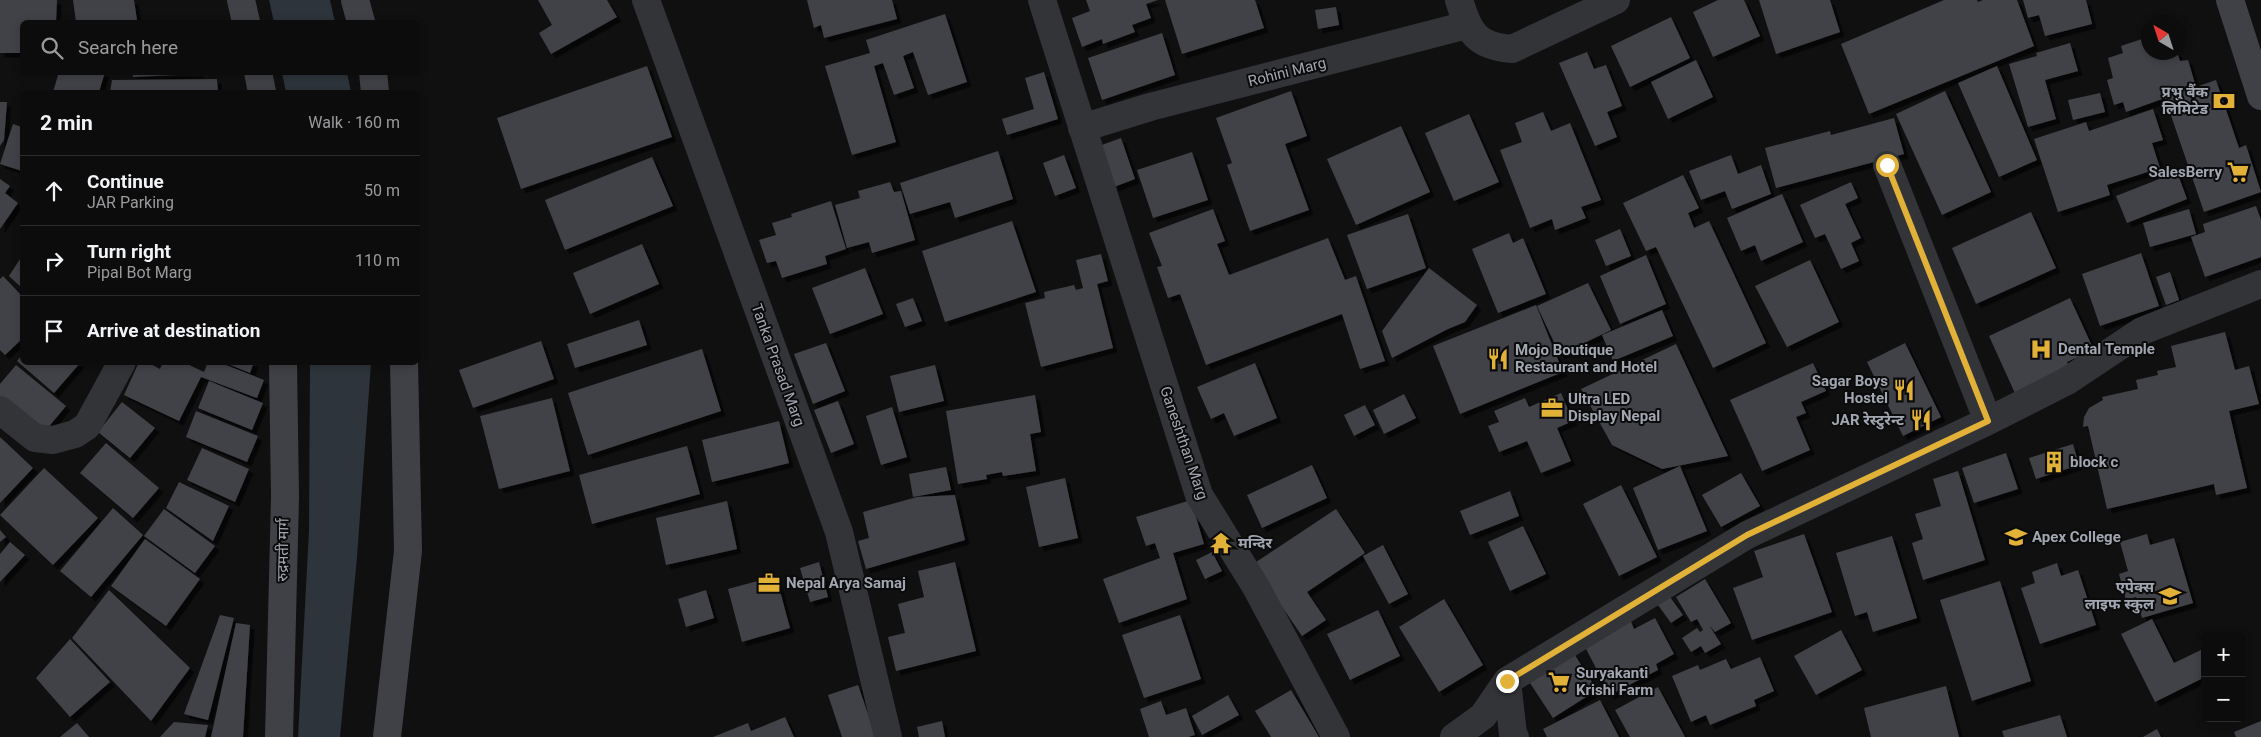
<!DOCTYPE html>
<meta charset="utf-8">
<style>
:root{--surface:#0c0c0d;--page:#151516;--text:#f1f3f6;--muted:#9a9b9d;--line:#2c2c2e}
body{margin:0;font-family:Roboto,"Noto Sans Devanagari",sans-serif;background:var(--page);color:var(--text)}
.controls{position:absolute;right:15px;bottom:15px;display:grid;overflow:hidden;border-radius:8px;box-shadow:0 2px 8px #0003}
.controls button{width:45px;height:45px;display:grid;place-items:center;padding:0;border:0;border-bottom:1px solid var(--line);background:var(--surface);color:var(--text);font:25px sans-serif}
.compass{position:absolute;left:2141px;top:15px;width:45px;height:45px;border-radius:50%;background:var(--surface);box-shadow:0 2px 8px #0003;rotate:321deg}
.stop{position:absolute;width:15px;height:15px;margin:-11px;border:4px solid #e2b137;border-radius:50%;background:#fff}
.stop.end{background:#e2b137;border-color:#fff;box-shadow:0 1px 5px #0008}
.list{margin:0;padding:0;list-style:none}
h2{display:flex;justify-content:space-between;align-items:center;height:65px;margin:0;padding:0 20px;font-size:21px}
h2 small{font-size:16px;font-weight:400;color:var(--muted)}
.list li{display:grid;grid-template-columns:32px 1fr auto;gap:15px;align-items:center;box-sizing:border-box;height:70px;padding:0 20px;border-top:1px solid var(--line)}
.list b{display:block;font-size:19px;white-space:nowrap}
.list p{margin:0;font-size:16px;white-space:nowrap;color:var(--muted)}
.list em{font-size:16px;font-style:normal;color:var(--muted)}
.icon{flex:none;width:28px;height:28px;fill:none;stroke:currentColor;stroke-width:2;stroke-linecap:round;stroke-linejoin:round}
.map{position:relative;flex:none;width:2261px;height:737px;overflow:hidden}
.search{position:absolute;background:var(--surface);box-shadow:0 2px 8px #0003;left:20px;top:20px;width:400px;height:55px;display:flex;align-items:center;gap:12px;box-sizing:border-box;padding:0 18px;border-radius:8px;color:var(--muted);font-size:19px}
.panel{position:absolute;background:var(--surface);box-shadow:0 2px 8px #0003;left:20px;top:90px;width:400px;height:275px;border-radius:8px}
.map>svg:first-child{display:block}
.water{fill:#2d343b}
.building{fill:#414247;filter:url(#shadow)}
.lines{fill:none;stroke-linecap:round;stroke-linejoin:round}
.street{stroke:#333438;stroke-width:28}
.secondary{stroke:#404146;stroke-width:28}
.route{stroke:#e2b137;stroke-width:6}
.labels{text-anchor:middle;stroke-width:4;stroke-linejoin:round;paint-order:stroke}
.street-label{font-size:15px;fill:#a2a6b1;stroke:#0b0b0c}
.poi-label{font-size:15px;font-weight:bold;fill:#a2a6b1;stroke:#0b0b0c;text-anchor:start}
</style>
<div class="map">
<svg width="2261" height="737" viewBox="0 0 2261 737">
<defs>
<filter id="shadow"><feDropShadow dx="4.5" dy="4.5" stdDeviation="0" flood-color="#0009"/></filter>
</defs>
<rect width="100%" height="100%" fill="#101011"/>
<path class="water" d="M269,0H330L335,22H274Z
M282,73H347L351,92H286Z
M310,363H371L357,557L340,737H298L309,531Z"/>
<path class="building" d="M0,0H57L56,22H22V53H0Z
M73,0H134L137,20L128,22H76Z
M538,0H607L617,17L551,54L539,33L552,25Z
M807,0H892L897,19L824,38L821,25L814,28Z
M1086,0H1158L1146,4L1151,18L1132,25L1135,32L1103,44L1102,39L1082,47L1072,18L1090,11Z
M1165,0H1255L1264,28L1182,54Z
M1718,0H1744L1760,36L1713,57L1693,12Z
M1759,0H1830L1840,32L1776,54Z
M1944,0H1977L1978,2L1983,0H2017L2034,46L1869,114L1841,44Z
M2023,0H2086L2092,24L2045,36L2039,15L2028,18Z
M1336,7L1339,25L1318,29L1315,10Z
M945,14L967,82L928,95L913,52L903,56L914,88L894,95L883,63L874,66L896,142L852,155L825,66L870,53L866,40Z
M1671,17L1690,58L1630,87L1611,46Z
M1162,33L1175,75L1102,100L1088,58Z
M2142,39L2144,44L2148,42V52H2177L2180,61L2188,60L2196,87L2216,80L2239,148L2246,145L2261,192L2204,212L2165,98L2126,112L2123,102L2114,105L2107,80L2113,78L2108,58L2123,53L2121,46Z
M2070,43L2078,71L2045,80L2056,119L2028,127L2009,64L2037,56L2036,53Z
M1587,52L1594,69L1606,65L1622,106L1607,112L1617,137L1595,146L1559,63Z
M1696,60L1713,97L1668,119L1651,82Z
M647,66L672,137L521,189L497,118Z
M1997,66L2037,160L1999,177L1958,83Z
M59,72H105L99,92H53Z
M133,72H199V74L133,77Z
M1044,72L1058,119L1007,135L1002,119L1034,109L1025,78Z
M217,79L218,92H110L112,80Z
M1291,91L1307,136L1285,144L1309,210L1250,231L1227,165L1232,163L1216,118Z
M1945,91L1991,192L1942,215L1896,114Z
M2100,93L2105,112L2073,120L2068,100Z
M0,102H7L4,140L0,146Z
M2153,109L2163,140L2152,143L2160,168L2107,185L2110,195L2058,212L2034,139L2086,122L2089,131Z
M1543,112L1551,131L1570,123L1601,200L1581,207L1586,218L1555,230L1552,219L1530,228L1500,150L1522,142L1515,123Z
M1469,114L1499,182L1454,201L1425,133Z
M1894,118L1904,154L1776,188L1765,148L1830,131L1831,135Z
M13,124L22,127V171L0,164Z
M1401,126L1430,192L1356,225L1327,159Z
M1121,138L1135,179L1114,187L1099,146Z
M998,151L1013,199L955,218L950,202L910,214L900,183Z
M1192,152L1208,200L1153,218L1137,170Z
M1064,155L1076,188L1055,196L1043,163Z
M1731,155L1738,174L1761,165L1771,194L1732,209L1725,191L1701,200L1689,171Z
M652,157L673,206L565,250L545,200Z
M2177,172L2187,199L2127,223L2116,196Z
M1683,175L1699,208L1688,213L1694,228L1709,221L1766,343L1713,368L1656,247L1646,251L1623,203Z
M0,179L10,186L5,193L18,203L0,229Z
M890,182L894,192L901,191L915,240L872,253L869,242L847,248L835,205L860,198L858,191Z
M1851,182L1858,198L1845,204L1861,238L1851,243L1859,261L1841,269L1825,234L1815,238L1800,205Z
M1782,194L1803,242L1761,261L1755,245L1741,251L1727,218Z
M831,201L846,249L825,256L827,264L782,278L776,261L767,263L759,240L776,235L772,223L792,217L791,214Z
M2256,206L2261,220V257L2205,277L2191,237L2205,232L2203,224Z
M1213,209L1225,241L1217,244L1229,275L1328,238L1345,280L1356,276L1385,361L1360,369L1342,314L1206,365L1180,294L1168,298L1157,267L1162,266L1149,233Z
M2189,209L2196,234L2150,247L2143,223Z
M2031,212L2056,268L1976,304L1952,248Z
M1408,214L1426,268L1367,289L1347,235Z
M1012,221L1036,292L945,322L922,251Z
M1620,229L1631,256L1606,266L1595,240Z
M1509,233L1513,243L1523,238L1546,294L1498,313L1472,249Z
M642,244L659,284L590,314L573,273Z
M2141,253L2159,306L2100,326L2082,274Z
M1101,254L1108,281L1097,284L1113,348L1041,367L1025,303L1045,298L1044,292L1074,285L1076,290L1083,288L1076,260Z
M1646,255L1666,304L1620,324L1600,276Z
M22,256V288L9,276Z
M1810,260L1839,322L1787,347L1755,286Z
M865,268L883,314L830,334L812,288Z
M1429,268L1477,305L1465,322L1448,329L1392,358L1382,331Z
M2170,272L2179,300L2166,305L2156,277Z
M3,276L22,296V339L5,355L0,350V279Z
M1588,283L1611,330L1560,355L1537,306Z
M913,298L922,321L905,327L896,304Z
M2070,298L2092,346L2080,352L2082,355L2067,362L2069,367L2019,402L1989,336Z
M1536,305L1563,372L1460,414L1433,346Z
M1662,310L1673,336L1613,361L1602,335Z
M639,320L647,345L575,368L567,344Z
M2225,332L2235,370L2249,366L2259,404L2229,411L2247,488L2216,495L2214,484L2107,509L2088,426L2083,427L2084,417L2089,408L2103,400L2102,397L2138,389L2136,380L2158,375L2157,371L2176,367L2171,346Z
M541,341L554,379L473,408L459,370Z
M826,343L845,391L813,404L794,354Z
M1905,343L1941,417L1903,436L1867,362Z
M1676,344L1728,456L1662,469L1612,445L1581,389Z
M702,349L721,411L588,455L568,393Z
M22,355V362H81L54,393L17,361Z
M139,362H147L160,369L163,362H183L204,372L208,362H218L264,380L257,398L201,377L179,421L124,395Z
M223,362H254L250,373Z
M1255,363L1277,418L1234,436L1224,413L1211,419L1197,387Z
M1813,363L1826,391L1801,402L1806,413L1796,417L1810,450L1762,471L1730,400Z
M16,365L66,406L42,435L0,401V384Z
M935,365L944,401L899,412L890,376Z
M209,381L263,403L252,430L198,408Z
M1561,393L1573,421L1557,428L1571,461L1541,473L1527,441L1499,452L1488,426L1499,422L1494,411L1525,398L1529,407Z
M1404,394L1416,418L1384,434L1373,410Z
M1035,395L1041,432L1030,434L1036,471L1003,476L1002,472L986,475L987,479L958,484L946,411Z
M552,398L570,471L499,489L480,416Z
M838,401L854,444L831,453L814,410Z
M122,402L155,428L130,458L98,432Z
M1365,405L1375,425L1354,436L1344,415Z
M892,407L907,457L881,465L866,416Z
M196,411L258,436L247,462L186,437Z
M779,421L789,463L712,482L702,440Z
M0,437L33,468L0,503Z
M106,443L159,488L133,518L80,473Z
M2073,444L2079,465L2036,479L2029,458Z
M687,446L700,494L592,524L579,475Z
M202,448L249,469L235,502L187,480Z
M2006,453L2018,489L1974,503L1962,468Z
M1312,465L1327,498L1262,528L1247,495Z
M1680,466L1707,531L1658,550L1633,488Z
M946,467L951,490L913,497L909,474Z
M44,468L98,518L53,565L0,515Z
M1958,471L1985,560L1923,580L1912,543L1923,539L1915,514L1941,506L1933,479Z
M1741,473L1760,506L1721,527L1702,495Z
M1065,478L1078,538L1039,547L1026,487Z
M179,482L229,506L213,541L166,508Z
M1621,485L1657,557L1619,576L1583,504Z
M1510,491L1519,516L1470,535L1460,511Z
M955,495L965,540L866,569L858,541L869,538L863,512L917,497Z
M1191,500L1204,544L1173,553L1187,599L1119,623L1103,579L1160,558L1155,543L1146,546L1136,517Z
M727,501L737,549L666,565L656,518Z
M113,508L143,535L91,597L60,571Z
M164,509L215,546L195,573L144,536Z
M1336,509L1365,553L1307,592L1326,620L1302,636L1253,564Z
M1523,526L1546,574L1510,591L1488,542Z
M0,530L6,537L0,542Z
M1804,534L1832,612L1752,640L1733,588L1763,577L1754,551Z
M2147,534L2150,545L2174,538L2193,603L2142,618L2136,597L2126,600L2119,574L2128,571L2120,542Z
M1892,536L1917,618L1873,632L1867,612L1855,616L1836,553Z
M145,539L200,579L166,626L111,586Z
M10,542L25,555L0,582V554Z
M1383,545L1408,594L1389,604L1363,556Z
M1212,552L1222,571L1205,579L1196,560Z
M819,562L828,597L810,602L800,568Z
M955,562L976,651L896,671L888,637L905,633L898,604L924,597L918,571Z
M2057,563L2061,576L2078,570L2096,625L2040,644L2021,588L2035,583L2032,572Z
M776,576L790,628L742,642L728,589Z
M1705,579L1731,623L1715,632L1709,625L1721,644L1705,653L1701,646L1691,652L1682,638L1697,628L1700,632L1703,630L1697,619L1691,622L1676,597Z
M2000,581L2031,681L1972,701L1940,600Z
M109,590L190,668L151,721L72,638Z
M706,590L714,618L686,627L678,599Z
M1670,597L1683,615L1671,623L1658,605Z
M1444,599L1483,665L1439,692L1399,627Z
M1378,610L1400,656L1350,680L1327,634Z
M220,615L234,618L208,720L184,714Z
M1180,615L1201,679L1144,698L1122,635Z
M1655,618L1674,654L1656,664L1658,670L1610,695L1583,643L1630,619L1634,629Z
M2152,619L2174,663L2205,648V677L2155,702L2121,634Z
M236,623L250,625L243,737H211Z
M1841,630L1862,670L1816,695L1794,656Z
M70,639L110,682L70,717L36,678Z
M1573,652L1597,690L1553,718L1528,680Z
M1760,657L1774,691L1754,700L1756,706L1710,725L1706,715L1691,722L1672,676L1698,665L1700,670L1726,659L1731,669Z
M858,685L876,737H842L828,695Z
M1946,686L1959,737H1871L1864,708Z
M1658,687L1685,737H1630L1615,710Z
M1291,690L1319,737H1271L1255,711Z
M1228,695L1239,715L1202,735L1192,716Z
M1600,700L1619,737H1547L1543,729Z
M1161,701L1166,715L1186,708L1195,735L1188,737H1149L1140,709Z
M2060,715L2067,737H2004L2002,731Z
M785,717L794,737H713L748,723L751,731Z
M942,721L945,737H919L917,727Z
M2261,721V737H2236L2234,732Z
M174,722L208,725L205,737H160Z
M77,723L89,737H60Z
M2157,729L2161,737H2143Z"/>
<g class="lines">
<path class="street" d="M646,0L839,532L888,737
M1042,0L1199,495L1256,587L1336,737
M1459,0C1469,33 1476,46 1512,49L1616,0
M1082,128L1150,107L1467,25
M1887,165L1988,421
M0,410L35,438L53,440L75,434L87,426L122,362
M1507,681L1513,734L1515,737
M1454,737L1483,716L1507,681L1747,535L1988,421L2067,381L2142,331L2261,284"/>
<path class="secondary" d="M241,0L246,22
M355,0L361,22
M2230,0L2261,96
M258,72L262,92
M373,72L375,92
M279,737L285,497L283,362
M387,737L408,551L404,362"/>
</g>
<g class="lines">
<path class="route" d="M1507,681L1747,535L1988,421L1887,165"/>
</g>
<defs>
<g id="bank-bare" transform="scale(1.725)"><path d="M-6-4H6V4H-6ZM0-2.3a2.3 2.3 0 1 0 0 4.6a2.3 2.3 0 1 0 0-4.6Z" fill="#e2b137" stroke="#0b0b0c" stroke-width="2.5" paint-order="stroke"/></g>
<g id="supermarket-bare" transform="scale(1.725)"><path d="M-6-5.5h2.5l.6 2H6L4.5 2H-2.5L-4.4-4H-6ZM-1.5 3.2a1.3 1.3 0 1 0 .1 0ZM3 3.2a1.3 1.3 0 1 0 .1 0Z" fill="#e2b137" stroke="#0b0b0c" stroke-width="2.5" paint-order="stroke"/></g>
<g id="hospital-bare" transform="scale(1.725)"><path d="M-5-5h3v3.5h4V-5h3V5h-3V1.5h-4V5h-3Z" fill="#e2b137" stroke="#0b0b0c" stroke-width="2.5" paint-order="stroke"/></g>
<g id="restaurant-bare" transform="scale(1.725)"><path d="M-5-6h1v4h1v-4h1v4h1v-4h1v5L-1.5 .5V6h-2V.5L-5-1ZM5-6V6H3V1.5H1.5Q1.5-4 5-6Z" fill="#e2b137" stroke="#0b0b0c" stroke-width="2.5" paint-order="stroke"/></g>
<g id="office-bare" transform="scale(1.725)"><path d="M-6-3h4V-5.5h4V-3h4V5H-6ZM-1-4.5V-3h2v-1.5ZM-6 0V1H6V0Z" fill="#e2b137" stroke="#0b0b0c" stroke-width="2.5" paint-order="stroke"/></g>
<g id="building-bare" transform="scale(1.725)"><path d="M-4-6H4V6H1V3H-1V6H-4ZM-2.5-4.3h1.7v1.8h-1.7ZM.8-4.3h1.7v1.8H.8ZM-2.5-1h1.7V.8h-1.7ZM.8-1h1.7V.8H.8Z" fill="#e2b137" stroke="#0b0b0c" stroke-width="2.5" paint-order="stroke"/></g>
<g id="university-bare" transform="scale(1.725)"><path d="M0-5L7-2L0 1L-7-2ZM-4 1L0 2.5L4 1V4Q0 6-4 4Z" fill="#e2b137" stroke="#0b0b0c" stroke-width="2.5" paint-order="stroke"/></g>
<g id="temple-bare" transform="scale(1.725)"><path d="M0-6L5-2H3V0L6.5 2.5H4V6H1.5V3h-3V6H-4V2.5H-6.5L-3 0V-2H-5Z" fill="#e2b137" stroke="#0b0b0c" stroke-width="2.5" paint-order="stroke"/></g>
<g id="school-bare" transform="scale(1.725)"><path d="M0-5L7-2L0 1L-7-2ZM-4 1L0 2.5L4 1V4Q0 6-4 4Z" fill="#e2b137" stroke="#0b0b0c" stroke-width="2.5" paint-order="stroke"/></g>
</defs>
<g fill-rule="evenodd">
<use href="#bank-bare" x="2224" y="101"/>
<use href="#supermarket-bare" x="2238" y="172"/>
<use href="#hospital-bare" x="2041" y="349"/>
<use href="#restaurant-bare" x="1498" y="359"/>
<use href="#restaurant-bare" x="1904" y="390"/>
<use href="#office-bare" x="1552" y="408"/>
<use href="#restaurant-bare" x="1921" y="420"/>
<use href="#building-bare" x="2054" y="462"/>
<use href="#university-bare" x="2016" y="537"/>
<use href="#temple-bare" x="1221" y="543"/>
<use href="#office-bare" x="769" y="583"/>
<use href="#school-bare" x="2170" y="596"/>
<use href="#supermarket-bare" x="1559" y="682"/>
</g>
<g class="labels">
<g class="street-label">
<text transform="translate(1287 72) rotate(-14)" y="5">Rohini Marg</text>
<text transform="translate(778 365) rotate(70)" y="5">Tanka Prasad Marg</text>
<text transform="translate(1184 443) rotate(71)" y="5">Ganeshthan Marg</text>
<text transform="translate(283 550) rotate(-89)" y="5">रुद्रमती मार्ग</text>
</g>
<g class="poi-label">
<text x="2208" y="97" text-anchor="end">प्रभु बैंक<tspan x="2208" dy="17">लिमिटेड</tspan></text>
<text x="2222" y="177" text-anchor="end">SalesBerry</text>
<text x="2058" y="354">Dental Temple</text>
<text x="1515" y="355">Mojo Boutique<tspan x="1515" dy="17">Restaurant and Hotel</tspan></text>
<text x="1888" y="386" text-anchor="end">Sagar Boys<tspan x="1888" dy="17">Hostel</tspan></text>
<text x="1568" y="404">Ultra LED<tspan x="1568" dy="17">Display Nepal</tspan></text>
<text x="1904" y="425" text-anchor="end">JAR रेस्टुरेन्ट</text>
<text x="2070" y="467">block c</text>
<text x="2032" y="542">Apex College</text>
<text x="1238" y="548">मन्दिर</text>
<text x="786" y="588">Nepal Arya Samaj</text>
<text x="2154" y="592" text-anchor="end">एपेक्स<tspan x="2154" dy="17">लाइफ स्कुल</tspan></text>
<text x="1576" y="678">Suryakanti<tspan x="1576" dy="17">Krishi Farm</tspan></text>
</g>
</g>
</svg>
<div class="controls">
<button>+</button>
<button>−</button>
</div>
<svg class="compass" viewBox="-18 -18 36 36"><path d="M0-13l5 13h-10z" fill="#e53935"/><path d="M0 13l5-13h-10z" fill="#9a9b9d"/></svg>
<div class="stop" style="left:1887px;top:165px"></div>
<div class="stop end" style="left:1507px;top:681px"></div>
<div class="search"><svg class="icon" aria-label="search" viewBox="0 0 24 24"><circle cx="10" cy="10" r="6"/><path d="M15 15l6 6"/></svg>Search here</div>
<section class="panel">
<h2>2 min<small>Walk · 160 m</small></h2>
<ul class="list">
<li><svg class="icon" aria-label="ahead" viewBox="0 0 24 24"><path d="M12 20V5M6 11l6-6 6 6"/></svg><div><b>Continue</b><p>JAR Parking</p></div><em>50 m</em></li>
<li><svg class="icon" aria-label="right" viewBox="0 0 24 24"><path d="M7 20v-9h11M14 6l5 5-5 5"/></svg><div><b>Turn right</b><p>Pipal Bot Marg</p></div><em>110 m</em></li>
<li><svg class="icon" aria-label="arrive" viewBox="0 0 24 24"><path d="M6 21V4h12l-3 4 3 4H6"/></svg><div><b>Arrive at destination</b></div></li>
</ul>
</section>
</div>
